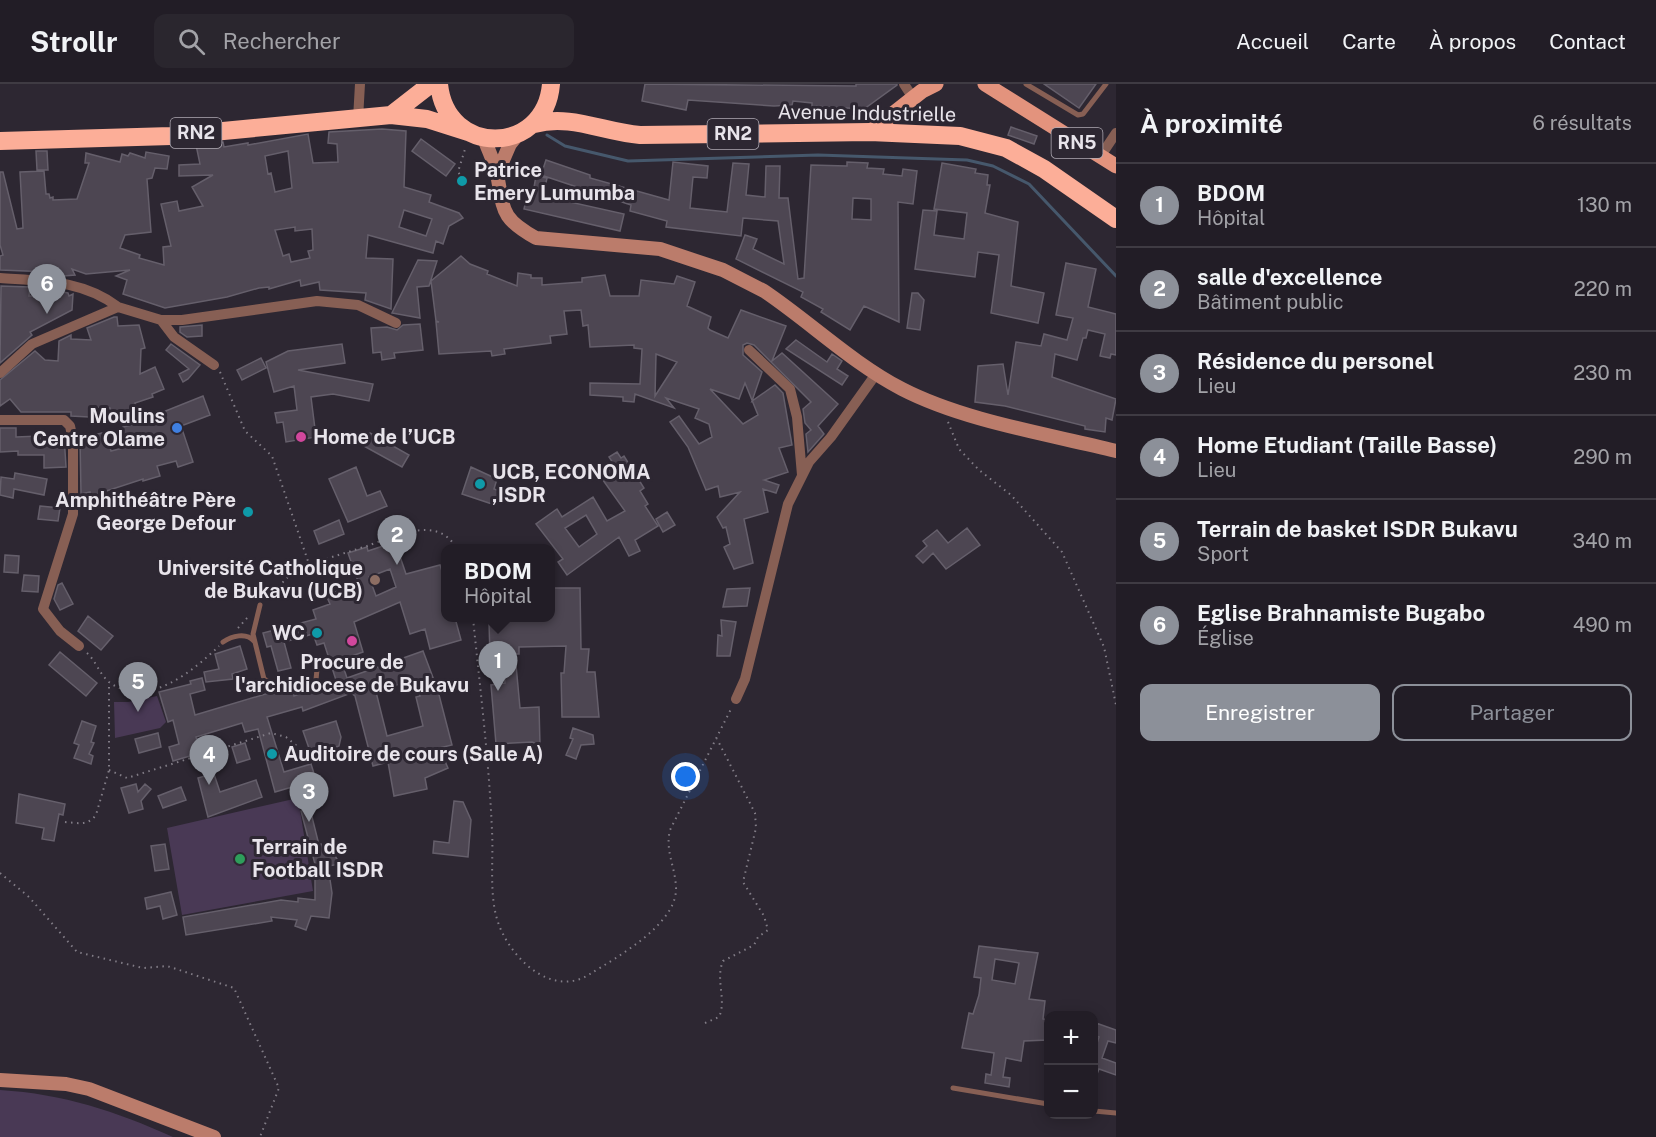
<!DOCTYPE html>
<html lang="fr">
<meta charset="utf-8">
<style>
:root{--surface:#221d26;--page:#2a262e;--text:#f1f3f6;--muted:#a2a2a7;--line:#3f3b43;--accent:#8c9099}
body{margin:0;font-family:"Public Sans",sans-serif;background:var(--page);color:var(--text)}
.controls{position:absolute;right:18px;bottom:18px;display:grid;overflow:hidden;border-radius:12px;box-shadow:0 3px 15px #0003}
.controls button{width:54px;height:54px;display:grid;place-items:center;padding:0;border:0;border-bottom:2px solid var(--line);background:var(--surface);color:var(--text);font:30px sans-serif}
.you{position:absolute;left:686px;top:693px;width:21px;height:21px;margin:-15px;border:4px solid #fff;border-radius:50%;background:#1a73e8;box-shadow:0 0 0 9px #1a73e833}
.badge{display:grid;place-items:center;width:39px;height:39px;border-radius:50%;background:var(--accent);color:#fff;font-size:20px;font-weight:700}
.pin{position:absolute;translate:-50% -50px;filter:drop-shadow(0 2px 3px #0008)}
.pin::after{content:'';position:absolute;top:32px;width:21px;height:18px;background:inherit;clip-path:polygon(0 0,100% 0,50% 100%)}
.popup{position:absolute;left:441px;top:460px;width:114px;height:78px;box-sizing:border-box;display:grid;place-content:center;border-radius:12px;background:var(--surface);filter:drop-shadow(0 2px 4px #0005);font-size:20px;white-space:nowrap;color:var(--muted)}
.popup b{font-size:22px;color:var(--text)}
.popup::after{content:'';position:absolute;left:50%;top:100%;margin-left:-12px;border:12px solid transparent;border-top-color:var(--surface)}
.list{margin:0;padding:0;list-style:none}
h2{display:flex;justify-content:space-between;align-items:center;height:78px;margin:0;padding:0 24px;font-size:26px}
h2 small{font-size:20px;font-weight:400;color:var(--muted)}
.list li{display:grid;grid-template-columns:39px 1fr auto;gap:18px;align-items:center;box-sizing:border-box;height:84px;padding:0 24px;border-top:2px solid var(--line)}
.list b{display:block;font-size:22px;white-space:nowrap}
.list p{margin:0;font-size:20px;white-space:nowrap;color:var(--muted)}
.list em{font-size:20px;font-style:normal;color:var(--muted)}
.actions{display:flex;gap:12px;padding:18px 24px}
.actions a{flex:1;padding:14px 0;border:2px solid var(--accent);border-radius:12px;text-align:center;font-size:21px;color:var(--accent)}
.actions .main{background:var(--accent);color:#fff}
.icon{flex:none;width:33px;height:33px;fill:none;stroke:currentColor;stroke-width:2;stroke-linecap:round;stroke-linejoin:round}
.map{position:relative;flex:none;width:1116px;height:1053px;overflow:hidden}
header{display:flex;align-items:center;gap:36px;box-sizing:border-box;height:84px;padding:0 30px;background:var(--surface);border-bottom:2px solid var(--line)}
header strong{font-size:28px}
nav{display:flex;gap:33px;margin-inline-start:auto;font-size:21px}
.search{width:420px;height:54px;background:var(--page);display:flex;align-items:center;gap:15px;box-sizing:border-box;padding:0 21px;border-radius:12px;color:var(--muted);font-size:22px}
main{display:flex}
aside{flex:1;background:var(--surface)}
.map>svg:first-child{display:block}
.green{fill:#493955}
.lines{fill:none;stroke-linecap:round;stroke-linejoin:round}
.stream{stroke:#46586c;stroke-width:3}
.building{fill:#4d4652;stroke:#655f6b;stroke-width:1.5;fill-rule:evenodd}
.path{stroke:#827d87;stroke-width:2;stroke-dasharray:1.5 4.5;stroke-linecap:butt}
.lane{stroke:#875f54;stroke-width:5}
.street{stroke:#875f54;stroke-width:10}
.secondary{stroke:#bb7c6b;stroke-width:14}
.primary{stroke:#e3937d;stroke-width:15}
.highway{stroke:#fcae98;stroke-width:18}
.culture-dot{fill:#0f9aa8;stroke:#2d2732;stroke-width:2}
.shop-dot{fill:#3f7fe0;stroke:#2d2732;stroke-width:2}
.hotel-dot{fill:#d1479c;stroke:#2d2732;stroke-width:2}
.education-dot{fill:#8d6e63;stroke:#2d2732;stroke-width:2}
.leisure-dot{fill:#2e9e5b;stroke:#2d2732;stroke-width:2}
.labels{text-anchor:middle;stroke-width:6;stroke-linejoin:round;paint-order:stroke}
.shield{fill:#2d2732;stroke:#b0abb4;stroke-width:1.5}
.shield-label{font-size:18px;font-weight:bold;fill:#e8e4eb}
.street-label{font-size:20px;fill:#e8e4eb;stroke:#2d2732}
.poi-label{font-size:20px;font-weight:bold;fill:#e8e4eb;stroke:#2d2732;text-anchor:start}
</style>
<header>
<strong>Strollr</strong>
<div class="search"><svg class="icon" aria-label="search" viewBox="0 0 24 24"><circle cx="10" cy="10" r="6"/><path d="M15 15l6 6"/></svg>Rechercher</div>
<nav><a>Accueil</a><a>Carte</a><a>À propos</a><a>Contact</a></nav>
</header>
<main>
<div class="map">
<svg width="1116" height="1053" viewBox="0 0 1116 1053">
<rect width="100%" height="100%" fill="#2d2732"/>
<path class="green" d="M157,612L166,638L160,644L115,654L114,618H128Z
M298,714L313,807L182,831L167,744Z
M0,1006C64,1010 115,1027 173,1053H0Z"/>
<g class="lines">
<path class="stream" d="M547,51L565,62L628,77L818,71L967,76L993,82L1029,100L1116,192"/>
</g>
<path class="building" d="M645,0L856,2V0H897V1L864,25L812,22V19L793,17L792,21L774,22L688,16L686,26L642,17Z
M1044,0H1096L1079,24Z
M1011,43L1037,52L1034,60L1008,51Z
M382,45L406,47L404,103L431,111L429,118L459,129L463,134L449,142L443,160L436,157L433,169L368,151L366,174L393,175L391,225L365,216L366,209L320,206L319,198L301,202L300,196L269,205V203L259,204L227,213L165,224L123,210L127,196L116,192L130,186L86,190L72,185L75,191L63,192L52,190L51,188L0,186V172L3,171L0,161V88H3L17,145L23,144L20,88L44,87L46,110H49L50,114L53,113V116L77,115L89,79H85L86,69L120,78L122,70L128,72L130,69L145,74L146,68L169,72L167,85L155,84L152,94L147,95L151,148L125,151L120,164L140,171L139,174L164,181L163,163L171,162L161,120L177,117L179,127L203,122L192,103L213,91L179,92V81L200,80L196,61L223,58L224,63L248,59V61L308,50L313,79L338,78L337,60L328,59L329,48ZM288,67L292,104L275,108L271,89L268,90L265,72ZM404,126L432,135L426,152L399,143ZM295,143V147L312,145L313,166L308,167L310,174L291,178L289,170L283,172L275,146Z
M421,55L455,80L446,92L412,67Z
M36,67H47L48,86H37Z
M546,76L590,91V94L669,116L673,78L708,82L707,94L693,93L690,124L727,128L733,79L749,80L746,111L765,113L766,82H780L779,114H788L798,195L804,194L811,81L847,82V78L868,79L867,84L884,85L883,90L902,92L903,85L917,87L913,120L898,118L899,238L864,222L850,246L821,228L823,225L801,213L803,208L736,175L745,151L757,155L753,165L784,180L778,137L743,134L741,152L666,143L667,137L630,127L631,121L604,112L605,108L587,103L586,106L541,91ZM853,114L871,115V136L852,135Z
M942,79L976,85L975,89L988,91L987,101H990L985,129L1018,138L1011,202L1044,209L1038,239L991,229L999,171L978,168L975,193L915,185L923,126L937,127L934,151L964,155L967,129L934,125Z
M536,92L547,94L543,112L624,130L620,147L524,125L528,108L533,109Z
M461,172L470,180L488,187L487,190L517,202L518,189L531,191V194H542V201L582,198V194L605,191L610,212H639L641,196L674,200L677,192L695,198L687,222L711,233L708,244L710,246L728,254L741,226L786,242L772,277L782,269L838,320L818,342L824,350L808,368L806,350L811,346L805,339L803,325L811,318L754,261L747,259L743,261V271L762,288L752,317L775,301L783,309L792,361L779,364L788,388L764,396L779,401L776,409L763,405L768,428L744,435L753,479L734,485L724,463L730,460L726,443L723,444L717,433L740,408L720,413L718,402L706,406L688,363L670,338L679,332L699,360L712,353L709,340L695,334L699,325L666,314L674,324L635,310L634,318L623,317V313L590,311V299L640,300L642,265L634,264V261L590,263L588,241L583,242L581,226L564,227L567,250L550,252L551,259L504,265L505,270L492,272L491,267L439,270L436,238H439L436,237L431,197ZM656,270L677,278L655,312ZM745,299L758,331L743,340L710,305L739,315Z
M418,176L437,177L429,202L417,203L420,234L392,229Z
M1066,179L1096,185L1088,223L1116,230V271L1111,270L1110,274L1100,272L1105,250L1088,246L1086,254H1083L1077,276L1055,270L1052,293L1116,315L1112,336L1106,334L1105,348L1085,345V342L1005,322L975,318L978,282L1003,280L1008,311L1016,258L1041,262L1044,250L1067,256L1073,234L1056,231Z
M1,202L30,203L29,212H53L51,206L68,209L69,212L73,210L72,226L30,248L32,251L0,279Z
M912,209H918L924,216L920,246L907,244Z
M114,233H117L118,242L139,241L145,264L141,265L140,290L155,283L164,305L152,310L153,313L135,319L139,337L113,335L110,324L90,323L89,333L71,332V328H21L10,315L0,322V296L35,267L45,276L58,277L59,257L71,251V255L91,256L87,244Z
M420,240L423,266L394,269L395,274L382,276L381,268L373,269L371,244L387,243L397,246L403,241Z
M202,241V252L187,253L180,248V243Z
M796,256L827,278L832,270L842,277L837,285L848,292L842,301L786,265Z
M171,260L200,281L188,295L183,298L179,290L189,285L166,266Z
M342,260L345,279L298,286L373,300L369,317L333,310L311,313L316,353L286,358L283,338L277,339L275,329L297,326L294,302L274,308L266,278L288,267Z
M261,274L266,284L242,296L237,286Z
M203,312L210,331L181,342L193,378L178,383L176,377L157,382L160,392L143,397V395L91,412L90,408L81,410L80,354H95L94,351L106,348L111,367L127,363L123,343L153,336V332Z
M0,344H16V353L64,351L66,383L44,384V371H18V367L0,368Z
M370,349L409,371L402,383L353,356Z
M617,368L621,374L624,372L644,404L640,407L648,420L645,422L658,442L635,456L640,467L629,472L619,453L567,491L558,478L563,475L536,440L557,425L562,433L593,413L607,437L625,427L600,392L615,382L609,373ZM586,431L597,450L579,463L565,444Z
M356,383L367,412L380,407L387,422L348,438L329,395Z
M471,383L497,395L494,405L500,407L495,421L462,410Z
M15,389L47,395L44,411L14,405L13,414L0,411L1,393L14,395Z
M40,422L60,424L58,437L38,435Z
M667,428L675,441L663,448L656,435Z
M339,436L344,450L319,460L314,447Z
M967,444L980,461L946,485L933,469L923,479L916,472L927,462L923,457L937,446L948,459Z
M395,458L406,490L440,481L446,500V534H455L461,556L430,565L425,545L410,550L400,518L354,538L363,568L341,576L347,594L423,567L438,607L452,661L439,664L448,684L425,694L427,705L394,712L388,678L373,682L355,612L351,609L303,627L302,623L267,633L284,688L311,680L316,696L275,708L258,645L245,648L242,639L196,653L200,669L173,677L169,663L179,660L173,636L168,638L159,608L191,600L190,597L202,594L205,606L190,610L195,631L289,603L292,604L294,612L336,596L324,559L317,561L313,550L284,558L291,584L278,587L271,562L267,563L263,549L316,535L313,526L330,520L326,511L359,500L348,469L367,463L368,467ZM390,485L396,503L376,512L369,493ZM414,595L420,612L416,613L423,642L387,652L376,608Z
M5,471L19,472L18,489L4,488Z
M24,491L39,492L38,508L22,507Z
M62,499L73,520L60,526L54,515L58,501Z
M550,504H580L581,565H589L587,588H595L599,633H562L561,589H564L566,562L519,563V570H515L520,624L539,623L540,661L532,658L496,660L491,601L505,599L503,572H490L489,538L510,537L509,534H550Z
M750,504L747,522L723,523L727,505Z
M88,532L113,552L101,566L78,547Z
M721,536L736,538L730,572H717L718,551L722,552Z
M240,562L247,585L232,590L233,595L206,598L204,588L219,585L215,570Z
M60,568L97,599L86,612L49,581Z
M82,637L96,642L91,658L94,659L89,670L93,672L91,680L74,674L79,661L74,659Z
M336,637L341,653L339,662L312,673L303,647Z
M573,644L593,651L594,660L581,661L576,675L566,671L573,655L570,654Z
M158,649L161,663L139,669L135,655Z
M245,659L250,675L237,679L232,663Z
M212,670L217,685L213,687L220,708L256,696L262,713L208,733L198,694L205,692L199,674Z
M136,700L138,708L145,700L151,705L141,717L143,725L129,729L121,704Z
M181,703L186,716L163,724L158,712Z
M19,710L65,720L63,731L59,730L54,757L42,755L44,744L16,739Z
M454,717L463,718L471,736L468,773L433,769L434,757L449,759Z
M310,725L319,761L321,760L324,770L332,767L340,780L328,782L332,809L329,834L311,832L306,846L295,842L297,836L271,833L272,837L186,851L183,833L281,816L298,818V814L315,816V780L301,727Z
M165,760L169,785L155,787L151,762Z
M171,808L177,831L163,835L160,822L147,825L145,814Z
M979,862L1038,869L1029,915L1045,917L1043,935L1048,936V956L1024,957L1021,977L1006,974L1003,993L1010,994L1009,1003L985,999L986,990L991,991L994,969L962,964L969,929L973,930L979,911L981,894L974,893ZM995,875L1019,879L1015,900L992,896Z
M1096,939L1116,946V959L1108,957L1102,974L1116,979V991L1099,985L1095,995L1094,969L1099,953L1094,951Z"/>
<g class="lines">
<path class="path" d="M463,95L458,88L466,62
M220,288L245,347L272,372L309,480L289,492L265,516
M948,338L959,365L979,386L1011,411L1062,468L1104,563L1116,621
M309,480C329,474 348,468 367,462C393,453 438,430 456,464
M473,534C480,604 489,676 492,747C494,780 487,820 503,850C519,882 556,912 590,890C617,873 678,840 676,803C675,782 665,767 670,746L732,623
M238,544L248,533
M87,569C96,577 100,591 109,598C147,626 193,587 219,562
M109,686L127,694L271,649L286,653L304,668
M65,738C77,739 88,742 96,731L109,686V598
M0,789L29,813L77,868L143,884L167,882L234,904L279,1004L260,1053
M705,939L719,933C727,916 715,896 723,877L754,861L758,853L768,846L764,832L743,798L756,744L755,729L717,655"/>
<path class="lane" d="M1026,0L1078,31L1083,30L1106,0
M260,521L253,550L264,595L273,600L288,598L304,603L313,601L316,596L317,585
M223,558C232,552 246,548 254,557
M953,1004L1048,1020
M1094,1027L1116,1029"/>
<path class="street" d="M904,0L913,14
M358,35L360,0
M1100,73L1116,49
M0,194C42,197 83,196 118,223L32,260L0,289
M118,223L161,236H182L317,217L358,221L396,239
M161,236L174,253L214,281
M749,266L790,305L797,333L802,391
M0,336H64L70,342L73,356V430L43,525L60,547L79,562
M736,615L745,595L788,420L809,378L831,353L876,290"/>
<path class="secondary" d="M484,54C488,66 494,77 497,90C504,126 500,134 536,154L660,165L723,186L764,207C810,238 852,279 902,305C964,337 1048,350 1116,367
M497,90L510,60L519,49
M0,996L66,1000L89,1005L214,1053"/>
<path class="primary" d="M985,0L1116,82
M870,48L922,7L936,0"/>
<path class="highway" d="M439,0C446,73 545,72 551,0
M391,31L431,0
M534,40C571,30 603,48 640,51L870,48L960,52L1006,64L1044,85L1116,135
M0,57L171,52L391,31L427,35L471,49"/>
</g>
<g class="culture-dot">
<circle cx="462" cy="97" r="6"/>
<circle cx="480" cy="400" r="6"/>
<circle cx="248" cy="428" r="6"/>
<circle cx="317" cy="549" r="6"/>
<circle cx="272" cy="670" r="6"/>
</g>
<circle class="shop-dot" cx="177" cy="344" r="6"/>
<g class="hotel-dot">
<circle cx="301" cy="353" r="6"/>
<circle cx="352" cy="557" r="6"/>
</g>
<circle class="education-dot" cx="375" cy="496" r="6"/>
<circle class="leisure-dot" cx="240" cy="775" r="6"/>
<g class="labels">
<g class="shield">
<rect x="170.5" y="34" width="51" height="30" rx="4.5"/>
<rect x="707.5" y="35" width="51" height="30" rx="4.5"/>
<rect x="1051.5" y="44" width="51" height="30" rx="4.5"/>
</g>
<g class="shield-label">
<text x="196" y="55">RN2</text>
<text x="733" y="56">RN2</text>
<text x="1077" y="65">RN5</text>
</g>
<g class="street-label">
<text transform="translate(867 29) rotate(1)" y="7">Avenue Industrielle</text>
</g>
<g class="poi-label">
<text x="474" y="93">Patrice<tspan x="474" dy="23">Emery Lumumba</tspan></text>
<text x="165" y="339" text-anchor="end">Moulins<tspan x="165" dy="23">Centre Olame</tspan></text>
<text x="313" y="360">Home de l’UCB</text>
<text x="492" y="395">UCB, ECONOMA<tspan x="492" dy="23">,ISDR</tspan></text>
<text x="236" y="423" text-anchor="end">Amphithéâtre Père<tspan x="236" dy="23">George Defour</tspan></text>
<text x="363" y="491" text-anchor="end">Université Catholique<tspan x="363" dy="23">de Bukavu (UCB)</tspan></text>
<text x="305" y="556" text-anchor="end">WC</text>
<text x="352" y="585" text-anchor="middle">Procure de<tspan x="352" dy="23">l'archidiocese de Bukavu</tspan></text>
<text x="284" y="677">Auditoire de cours (Salle A)</text>
<text x="252" y="770">Terrain de<tspan x="252" dy="23">Football ISDR</tspan></text>
</g>
</g>
</svg>
<div class="controls">
<button>+</button>
<button>−</button>
</div>
<div class="you"></div>
<div class="pin badge" style="left:498px;top:607px">1</div>
<div class="popup"><b>BDOM</b>Hôpital</div>
<div class="pin badge" style="left:397px;top:481px">2</div>
<div class="pin badge" style="left:309px;top:738px">3</div>
<div class="pin badge" style="left:209px;top:701px">4</div>
<div class="pin badge" style="left:138px;top:628px">5</div>
<div class="pin badge" style="left:47px;top:230px">6</div>
</div>
<aside>
<h2>À proximité<small>6 résultats</small></h2>
<ul class="list">
<li><span class="badge">1</span><div><b>BDOM</b><p>Hôpital</p></div><em>130 m</em></li>
<li><span class="badge">2</span><div><b>salle d'excellence</b><p>Bâtiment public</p></div><em>220 m</em></li>
<li><span class="badge">3</span><div><b>Résidence du personel</b><p>Lieu</p></div><em>230 m</em></li>
<li><span class="badge">4</span><div><b>Home Etudiant (Taille Basse)</b><p>Lieu</p></div><em>290 m</em></li>
<li><span class="badge">5</span><div><b>Terrain de basket ISDR Bukavu</b><p>Sport</p></div><em>340 m</em></li>
<li><span class="badge">6</span><div><b>Eglise Brahnamiste Bugabo</b><p>Église</p></div><em>490 m</em></li>
</ul>
<div class="actions"><a class="main">Enregistrer</a><a>Partager</a></div>
</aside>
</main>
